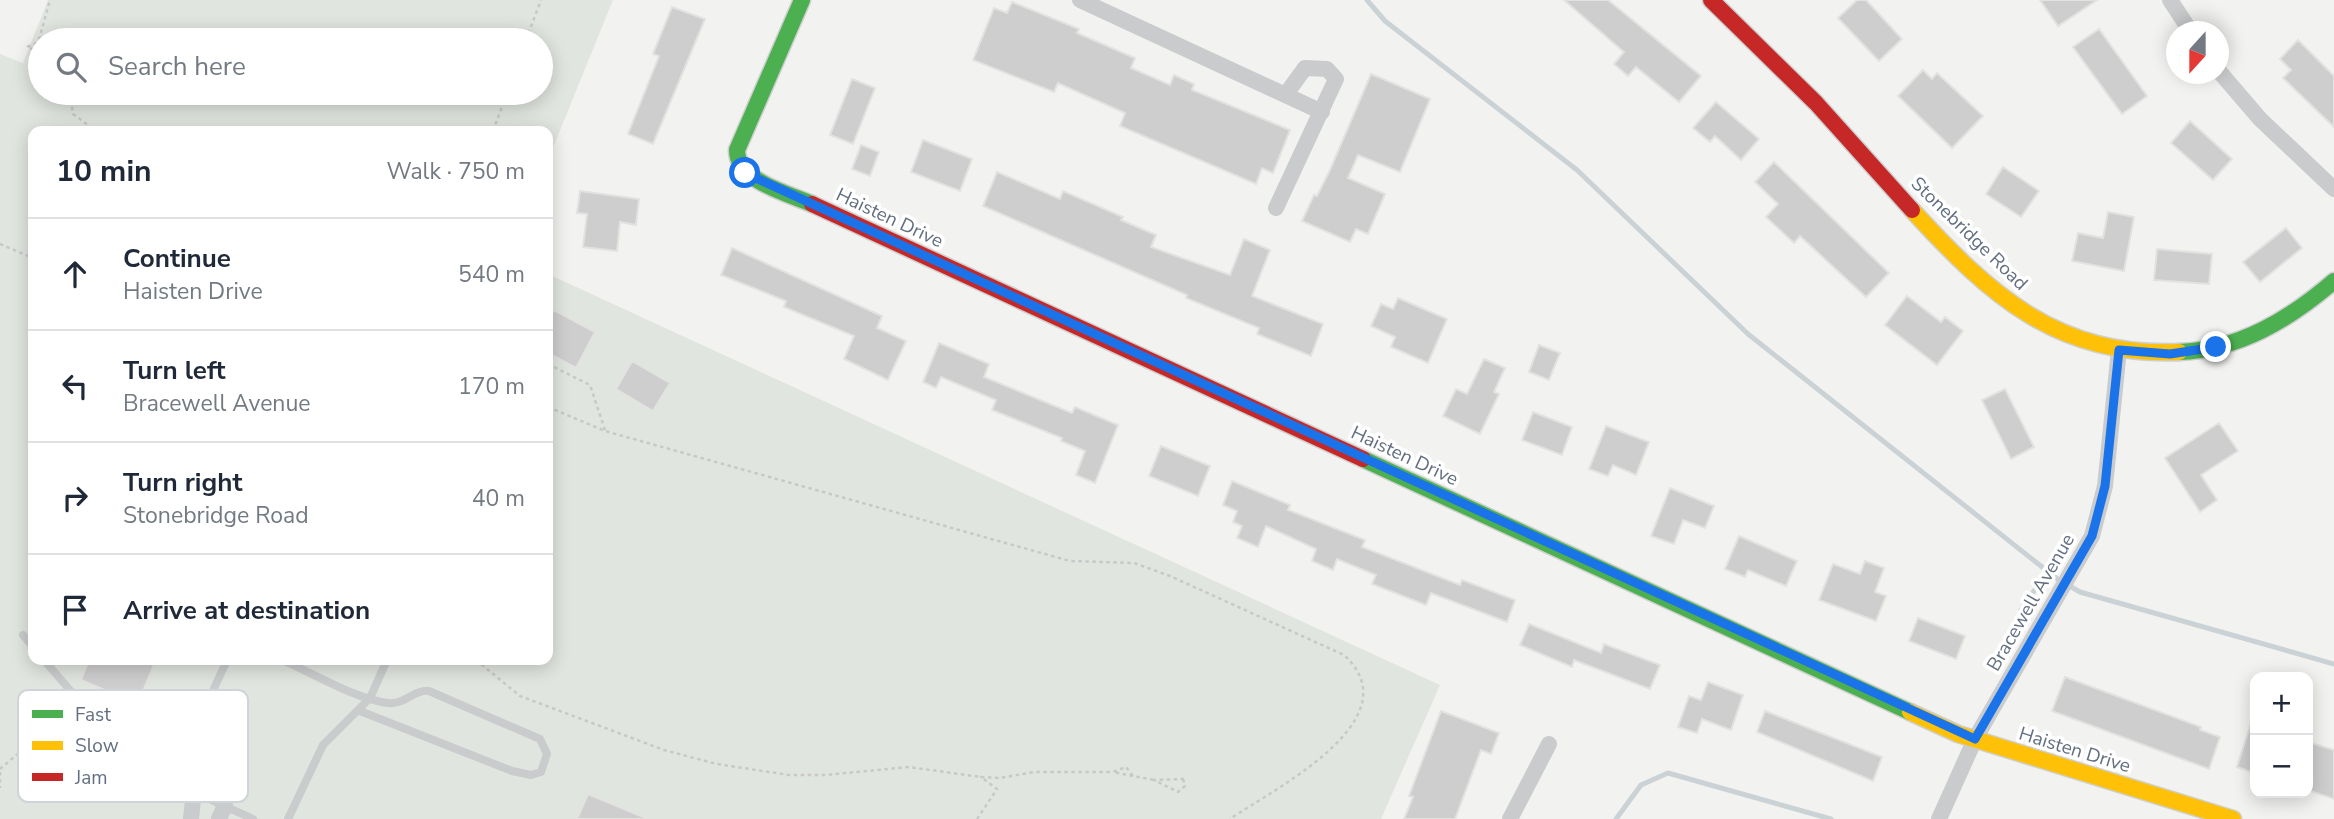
<!DOCTYPE html>
<meta charset="utf-8">
<style>
:root{--surface:#fff;--page:#f2f2f3;--text:#1f2937;--muted:#747a83;--line:#e0e1e3}
body{margin:0;font-family:"Nunito Sans",sans-serif;background:var(--page);color:var(--text)}
.controls{position:absolute;right:21px;bottom:21px;display:grid;overflow:hidden;border-radius:14px;box-shadow:0 4px 18px #0003}
.controls button{width:63px;height:63px;display:grid;place-items:center;padding:0;border:0;border-bottom:2px solid var(--line);background:var(--surface);color:var(--text);font:35px sans-serif}
.compass{position:absolute;left:2166px;top:21px;width:63px;height:63px;border-radius:50%;background:var(--surface);box-shadow:0 4px 18px #0003;rotate:201deg}
.stop{position:absolute;width:21px;height:21px;margin:-16px;border:5px solid #1a73e8;border-radius:50%;background:#fff}
.stop.end{background:#1a73e8;border-color:#fff;box-shadow:0 2px 7px #0008}
.list{margin:0;padding:0;list-style:none}
h2{display:flex;justify-content:space-between;align-items:center;height:91px;margin:0;padding:0 28px;font-size:30px}
h2 small{font-size:23px;font-weight:400;color:var(--muted)}
.list li{display:grid;grid-template-columns:46px 1fr auto;gap:21px;align-items:center;box-sizing:border-box;height:112px;padding:0 28px;border-top:2px solid var(--line)}
.list b{display:block;font-size:26px;white-space:nowrap}
.list p{margin:0;font-size:23px;white-space:nowrap;color:var(--muted)}
.list em{font-size:23px;font-style:normal;color:var(--muted)}
.icon{flex:none;width:38px;height:38px;fill:none;stroke:currentColor;stroke-width:2;stroke-linecap:round;stroke-linejoin:round}
.map{position:relative;flex:none;width:2334px;height:819px;overflow:hidden}
.search{position:absolute;background:var(--surface);box-shadow:0 4px 18px #0003;left:28px;top:28px;width:525px;height:77px;display:flex;align-items:center;gap:18px;box-sizing:border-box;padding:0 24px;border-radius:38px;color:var(--muted);font-size:26px}
.panel{position:absolute;background:var(--surface);box-shadow:0 4px 18px #0003;left:28px;top:126px;width:525px;height:539px;border-radius:14px}
.map>svg:first-child{display:block}
.green{fill:#e1e5df;fill-rule:evenodd}
.lines{fill:none;stroke-linecap:round;stroke-linejoin:round}
.stream{stroke:#cbd2d5;stroke-width:5}
.building{fill:#cdcecd;stroke:#e2e2e0;stroke-width:2}
.fast-casing{stroke:#cecfcf;stroke-width:19}
.slow-casing{stroke:#cecfcf;stroke-width:19}
.jam-casing{stroke:#cecfcf;stroke-width:19}
.path{stroke:#c8c8c9;stroke-width:2.5;stroke-dasharray:3.5 3.5;stroke-linecap:butt}
.lane{stroke:#cacbcc;stroke-width:8}
.street{stroke:#cacbcc;stroke-width:16}
.fast{stroke:#4caf50;stroke-width:16}
.slow{stroke:#ffc107;stroke-width:16}
.jam{stroke:#c62828;stroke-width:16}
.route{stroke:#1a73e8;stroke-width:9}
.labels{text-anchor:middle;stroke-width:7;stroke-linejoin:round;paint-order:stroke}
.street-label{font-size:19px;fill:#636f80;stroke:#fff}
.key{fill:#fff;stroke:#d0d4d9;stroke-width:2}
.key-label{font-size:19px;fill:#636f80}
</style>
<div class="map">
<svg width="2334" height="819" viewBox="0 0 2334 819">
<rect width="100%" height="100%" fill="#f2f3f0"/>
<path class="green" d="M48,0H613L548,160V131H33V660H548V274L1440,685L1381,819H0V54L23,63ZM40,40H541V93H40Z"/>
<g class="lines">
<path class="stream" d="M1367,0L1385,21L1577,170L1748,334L2056,578L2080,592L2334,664
M2021,610L2048,571
M1616,819L1641,785L1668,773L1831,819"/>
</g>
<path class="building" d="M1564,0H1608L1701,76L1679,102L1636,67L1628,76L1614,64L1624,52Z
M1857,0H1866L1902,39L1879,61L1838,18Z
M2040,0H2097L2058,26Z
M1012,2L1079,29L1077,33L1135,58L1131,68L1170,85L1174,75L1194,84L1192,90L1290,130L1273,173L1262,168L1256,184L1120,126L1125,113L1058,83L1054,92L973,60L994,8L1007,13Z
M672,7L705,19L653,144L628,134L659,56L653,54Z
M2099,29L2147,96L2122,114L2073,47Z
M2298,40L2334,76V127L2283,78L2291,70L2280,59Z
M1923,70L1932,79L1937,73L1983,116L1952,148L1898,96Z
M1371,74L1430,99L1400,172L1358,155L1348,178L1385,194L1368,234L1356,229L1350,242L1302,221L1314,195L1317,196L1330,170Z
M852,79L875,88L853,144L830,135Z
M1716,102L1759,139L1741,160L1715,136L1710,142L1693,128Z
M2190,121L2232,159L2213,180L2171,143Z
M923,140L972,159L960,191L911,172Z
M861,145L879,152L870,176L852,169Z
M1774,162L1889,273L1866,297L1800,236L1794,243L1766,217L1778,204L1755,182Z
M2003,167L2039,191L2021,217L1986,194Z
M997,172L1060,199L1063,191L1123,217L1121,220L1156,235L1151,247L1230,275L1244,239L1270,250L1252,296L1323,324L1311,356L1257,334L1259,328L1186,298L1187,295L983,206Z
M580,191L639,199L636,225L620,222L617,251L583,247L587,214L577,213Z
M2108,212L2134,217L2124,271L2072,261L2078,233L2103,238Z
M2286,228L2302,248L2260,282L2243,262Z
M732,248L882,316L877,328L906,341L888,380L844,359L854,336L784,307L786,301L721,275Z
M2157,249L2212,254L2209,284L2154,280Z
M1907,296L1941,322L1945,317L1963,331L1937,365L1885,325Z
M1398,298L1447,319L1428,363L1391,347L1395,337L1371,326L1381,304L1393,309Z
M554,310L595,332L576,368L548,353V321Z
M939,343L989,364L984,377L1072,413L1075,407L1118,425L1095,483L1076,475L1085,451L1061,441L1062,438L992,410L996,400L941,377L936,388L923,382Z
M1539,345L1560,353L1549,380L1529,372Z
M1484,359L1505,368L1494,392L1499,394L1480,434L1443,416L1456,389L1467,394Z
M632,361L670,383L653,411L616,389Z
M2005,389L2034,447L2011,459L1982,400Z
M1533,412L1572,427L1562,455L1522,440Z
M2219,423L2238,451L2201,475L2217,500L2200,512L2165,458Z
M1606,426L1649,442L1636,475L1613,465L1608,476L1589,469Z
M1161,446L1210,466L1198,496L1149,476Z
M1232,481L1290,505L1288,510L1365,540L1362,547L1460,585L1462,580L1515,600L1507,622L1431,593L1426,605L1372,584L1376,575L1337,559L1333,570L1312,561L1316,549L1266,526L1258,547L1237,538L1242,526L1233,522L1237,511L1223,505Z
M1670,488L1714,506L1705,528L1683,520L1674,544L1651,536Z
M1739,536L1797,561L1786,586L1748,570L1745,577L1725,569Z
M1865,561L1884,568L1875,592L1886,596L1876,621L1819,600L1833,564L1860,574Z
M1918,618L1965,636L1956,659L1909,641Z
M1529,624L1601,653L1604,644L1660,665L1650,689L1574,660L1572,667L1520,645Z
M89,660H156L134,713L115,706L119,696L81,680Z
M2065,677L2201,727L2200,730L2220,737L2209,769L2052,711Z
M1708,682L1743,695L1731,730L1702,719L1697,733L1678,727L1689,696L1701,700Z
M1441,711L1499,733L1491,754L1481,750L1455,819H1404L1413,797L1409,796Z
M1765,711L1882,757L1873,781L1757,732Z
M2252,720H2255V773L2237,767Z
M2308,742L2334,750V799L2308,790Z
M588,794L648,819H577Z"/>
<g class="lines">
<g class="fast-casing">
<path id="fast" d="M802,0L737,150C737,181 787,193 812,204
M2179,352C2239,350 2290,319 2334,281
M1363,459L1910,712"/>
</g>
<g class="slow-casing">
<path id="slow" d="M1912,210C1990,295 2057,357 2179,352
M1910,712L1958,734L2233,819"/>
</g>
<g class="jam-casing">
<path id="jam" d="M1711,0L1816,103L1912,210
M812,204L1363,459"/>
</g>
<path class="path" d="M526,40L541,0
M37,43L27,47L40,52
M40,46L38,43L50,0
M70,93L73,114L96,131
M493,131L507,93
M0,244L33,258
M548,364L590,385L605,430
M548,407L605,431L1070,561L1134,563L1170,576L1344,655C1414,719 1274,789 1230,819
M476,660L520,696L664,750L717,764L789,775H825L909,767L981,777
M0,769L34,740L64,699
M0,772V788
M1133,776L1113,772L1126,767L1133,776L1154,780
M1183,779L1185,786L1178,792L1154,780Z
M977,819L997,789L981,777L1000,778L1034,772H1113"/>
<path class="lane" d="M23,635L33,647
M44,660L82,704L184,762
M227,660C217,683 177,762 187,782C194,795 239,812 253,819
M282,660C313,673 355,699 388,703C405,705 414,689 429,691L540,739L547,754L541,772L531,775L512,771L360,711
M288,819L323,745L370,698L387,660"/>
<path class="street" d="M1080,0L1322,112
M2170,0L2191,32
M2218,70L2260,119L2334,189
M1276,208L1336,79L1327,69L1305,68L1286,94
M191,819L194,790
M219,819L225,805
M1510,819L1549,744
M1939,819L1975,739L2092,536L2105,486L2119,350"/>
<use href="#fast" class="fast"/>
<use href="#slow" class="slow"/>
<use href="#jam" class="jam"/>
</g>
<g class="lines">
<path class="route" d="M745,173L1975,739L2092,536L2105,486L2119,350L2170,354L2216,347"/>
</g>
<g class="labels">
<g class="street-label">
<text transform="translate(890 217) rotate(25)" y="7">Haisten Drive</text>
<text transform="translate(1970 233) rotate(44)" y="7">Stonebridge Road</text>
<text transform="translate(1405 455) rotate(25)" y="7">Haisten Drive</text>
<text transform="translate(2030 602) rotate(-60)" y="7">Bracewell Avenue</text>
<text transform="translate(2075 749) rotate(17)" y="7">Haisten Drive</text>
</g>
</g>
<rect x="18" y="690" width="230" height="112" rx="10" class="key"/>
<rect x="32" y="710" width="31" height="8" fill="#4caf50"/>
<rect x="32" y="741" width="31" height="9" fill="#ffc107"/>
<rect x="32" y="773" width="31" height="8" fill="#c62828"/>
<g class="key-label">
<text x="75" y="721">Fast</text>
<text x="75" y="752">Slow</text>
<text x="75" y="784">Jam</text>
</g>
</svg>
<div class="controls">
<button>+</button>
<button>−</button>
</div>
<svg class="compass" viewBox="-18 -18 36 36"><path d="M0-13l5 13h-10z" fill="#e53935"/><path d="M0 13l5-13h-10z" fill="#747a83"/></svg>
<div class="stop" style="left:745px;top:173px"></div>
<div class="stop end" style="left:2216px;top:347px"></div>
<div class="search"><svg class="icon" aria-label="search" viewBox="0 0 24 24"><circle cx="10" cy="10" r="6"/><path d="M15 15l6 6"/></svg>Search here</div>
<section class="panel">
<h2>10 min<small>Walk · 750 m</small></h2>
<ul class="list">
<li><svg class="icon" aria-label="ahead" viewBox="0 0 24 24"><path d="M12 20V5M6 11l6-6 6 6"/></svg><div><b>Continue</b><p>Haisten Drive</p></div><em>540 m</em></li>
<li><svg class="icon" aria-label="left" viewBox="0 0 24 24"><path d="M17 20v-9H6M10 6l-5 5 5 5"/></svg><div><b>Turn left</b><p>Bracewell Avenue</p></div><em>170 m</em></li>
<li><svg class="icon" aria-label="right" viewBox="0 0 24 24"><path d="M7 20v-9h11M14 6l5 5-5 5"/></svg><div><b>Turn right</b><p>Stonebridge Road</p></div><em>40 m</em></li>
<li><svg class="icon" aria-label="arrive" viewBox="0 0 24 24"><path d="M6 21V4h12l-3 4 3 4H6"/></svg><div><b>Arrive at destination</b></div></li>
</ul>
</section>
</div>
